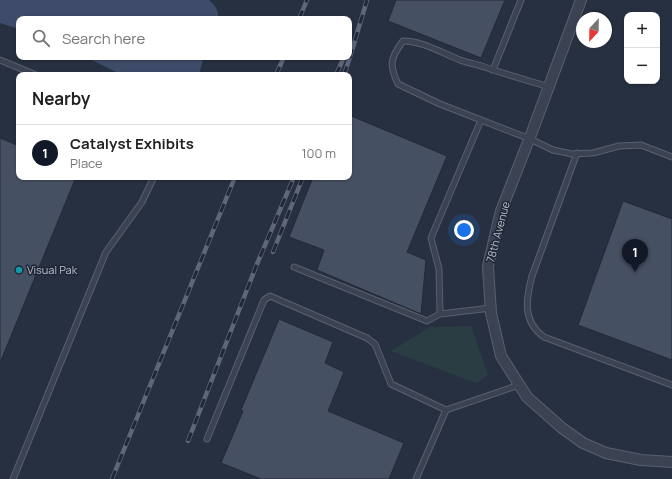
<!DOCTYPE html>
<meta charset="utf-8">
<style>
:root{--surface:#fff;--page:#f2f2f2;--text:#222;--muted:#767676;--line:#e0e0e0;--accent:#111827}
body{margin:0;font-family:Manrope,sans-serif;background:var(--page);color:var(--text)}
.controls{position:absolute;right:12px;top:12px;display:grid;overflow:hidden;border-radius:8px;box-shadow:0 1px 3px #0004}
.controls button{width:36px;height:36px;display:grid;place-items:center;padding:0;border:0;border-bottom:1px solid var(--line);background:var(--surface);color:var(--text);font:20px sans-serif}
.compass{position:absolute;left:576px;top:12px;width:36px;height:36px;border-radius:50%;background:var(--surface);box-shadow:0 1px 3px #0004;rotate:202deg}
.you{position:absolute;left:464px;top:230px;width:14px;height:14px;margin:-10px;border:3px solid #fff;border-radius:50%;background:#1a73e8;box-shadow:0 0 0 6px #1a73e833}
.badge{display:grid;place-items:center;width:26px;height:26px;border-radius:50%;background:var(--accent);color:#fff;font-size:13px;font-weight:700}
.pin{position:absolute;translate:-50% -33px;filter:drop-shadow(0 1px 2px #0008)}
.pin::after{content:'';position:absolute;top:21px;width:14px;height:12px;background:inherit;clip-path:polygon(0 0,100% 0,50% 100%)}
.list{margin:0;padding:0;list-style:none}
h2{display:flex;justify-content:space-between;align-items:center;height:52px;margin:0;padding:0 16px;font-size:17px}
h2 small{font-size:13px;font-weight:400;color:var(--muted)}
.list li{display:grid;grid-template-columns:26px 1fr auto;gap:12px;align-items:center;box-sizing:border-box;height:56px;padding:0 16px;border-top:1px solid var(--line)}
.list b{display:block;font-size:15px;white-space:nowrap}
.list p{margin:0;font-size:13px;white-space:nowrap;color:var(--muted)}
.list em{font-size:13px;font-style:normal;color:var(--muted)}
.icon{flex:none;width:22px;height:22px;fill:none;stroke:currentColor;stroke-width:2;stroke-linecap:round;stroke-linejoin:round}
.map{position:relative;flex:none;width:672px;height:479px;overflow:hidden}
.search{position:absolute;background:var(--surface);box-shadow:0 1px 3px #0004;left:16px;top:16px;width:336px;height:44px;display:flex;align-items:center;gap:10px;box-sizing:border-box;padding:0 14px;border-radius:8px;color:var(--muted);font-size:15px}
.panel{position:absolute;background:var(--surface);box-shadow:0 1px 3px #0004;left:16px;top:72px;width:336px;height:108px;border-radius:8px}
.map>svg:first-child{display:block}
.green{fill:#293d42}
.water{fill:#3e4c6a}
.building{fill:#465063;stroke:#222938}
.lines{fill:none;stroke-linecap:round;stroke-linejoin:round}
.lane-casing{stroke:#59606e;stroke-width:7}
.street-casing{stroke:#59606e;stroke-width:12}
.lane{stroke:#3b4251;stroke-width:5}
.street{stroke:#3b4251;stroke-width:10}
.rail-casing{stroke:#5e6678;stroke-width:4.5}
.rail{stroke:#202736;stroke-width:3;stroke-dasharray:9;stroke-linecap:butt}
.culture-dot{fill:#0f9aa8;stroke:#202736;stroke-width:1.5}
.labels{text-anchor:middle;stroke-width:3;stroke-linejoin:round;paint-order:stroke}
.street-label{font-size:11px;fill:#b8becb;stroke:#202736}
.poi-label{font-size:11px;fill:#b8becb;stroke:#202736;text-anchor:start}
</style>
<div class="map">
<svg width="672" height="479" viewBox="0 0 672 479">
<rect width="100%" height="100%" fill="#273041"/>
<path class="green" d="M471,326L488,375L476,383L391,351L430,327Z"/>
<path class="water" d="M0,0H209C215,5 219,11 218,19H19V29L0,23Z
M86,57H204L200,70V75H122Z"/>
<path class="building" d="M396,0H505L481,58L388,21Z
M349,115L447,156L407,252L426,260L421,314L317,270L324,250L289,237L313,177H349Z
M0,138L19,146V177H76L0,363Z
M623,201L672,219V360L578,325Z
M279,319L333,342L325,363L344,372L328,411L404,443L389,479H261L221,463L243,411L241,410Z"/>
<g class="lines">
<g class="lane-casing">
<path id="lane" d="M521,0L493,70L549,87
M0,60L36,75
M493,70C482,65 471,64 460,60C442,53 423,41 403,41C390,58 389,65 398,84L440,104L530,139L553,150L572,154L593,153L619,146L641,145L672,157
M481,120L431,238L439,269L440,314L491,308
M577,153L532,276C526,299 522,321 544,337L672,385
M294,267L427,321L440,314
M207,439L264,300L270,296L367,338L375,344L391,384L446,410
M13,479L106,252L142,202L154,177
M416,479L446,410L519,385"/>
</g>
<g class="street-casing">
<path id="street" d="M581,0L532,132L501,211L488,266L491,313L501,356L527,397L562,428L583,443L606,453L641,460L672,462"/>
</g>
<use href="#lane" class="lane"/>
<use href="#street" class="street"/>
<g class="rail-casing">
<path id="rail" d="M299,19L307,0
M276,75L284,57
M336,75L344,57
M344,75L350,57L367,0
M273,252L303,177
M188,441L257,264L294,177
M112,479L235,177"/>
</g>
<use href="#rail" class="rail"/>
</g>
<circle class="culture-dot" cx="19" cy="270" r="4"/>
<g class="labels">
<g class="street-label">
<text transform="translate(498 232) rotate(-75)" y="4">78th Avenue</text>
</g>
<g class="poi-label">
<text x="27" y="274">Visual Pak</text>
</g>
</g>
</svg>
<div class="controls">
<button>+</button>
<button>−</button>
</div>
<svg class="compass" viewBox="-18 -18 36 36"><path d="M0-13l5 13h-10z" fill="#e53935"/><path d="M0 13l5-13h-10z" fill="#767676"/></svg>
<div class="you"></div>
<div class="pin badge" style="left:635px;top:272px">1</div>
<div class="search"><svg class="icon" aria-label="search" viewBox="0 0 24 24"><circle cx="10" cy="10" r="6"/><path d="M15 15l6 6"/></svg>Search here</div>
<section class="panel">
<h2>Nearby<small></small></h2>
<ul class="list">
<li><span class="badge">1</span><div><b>Catalyst Exhibits</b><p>Place</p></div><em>100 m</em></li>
</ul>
</section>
</div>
